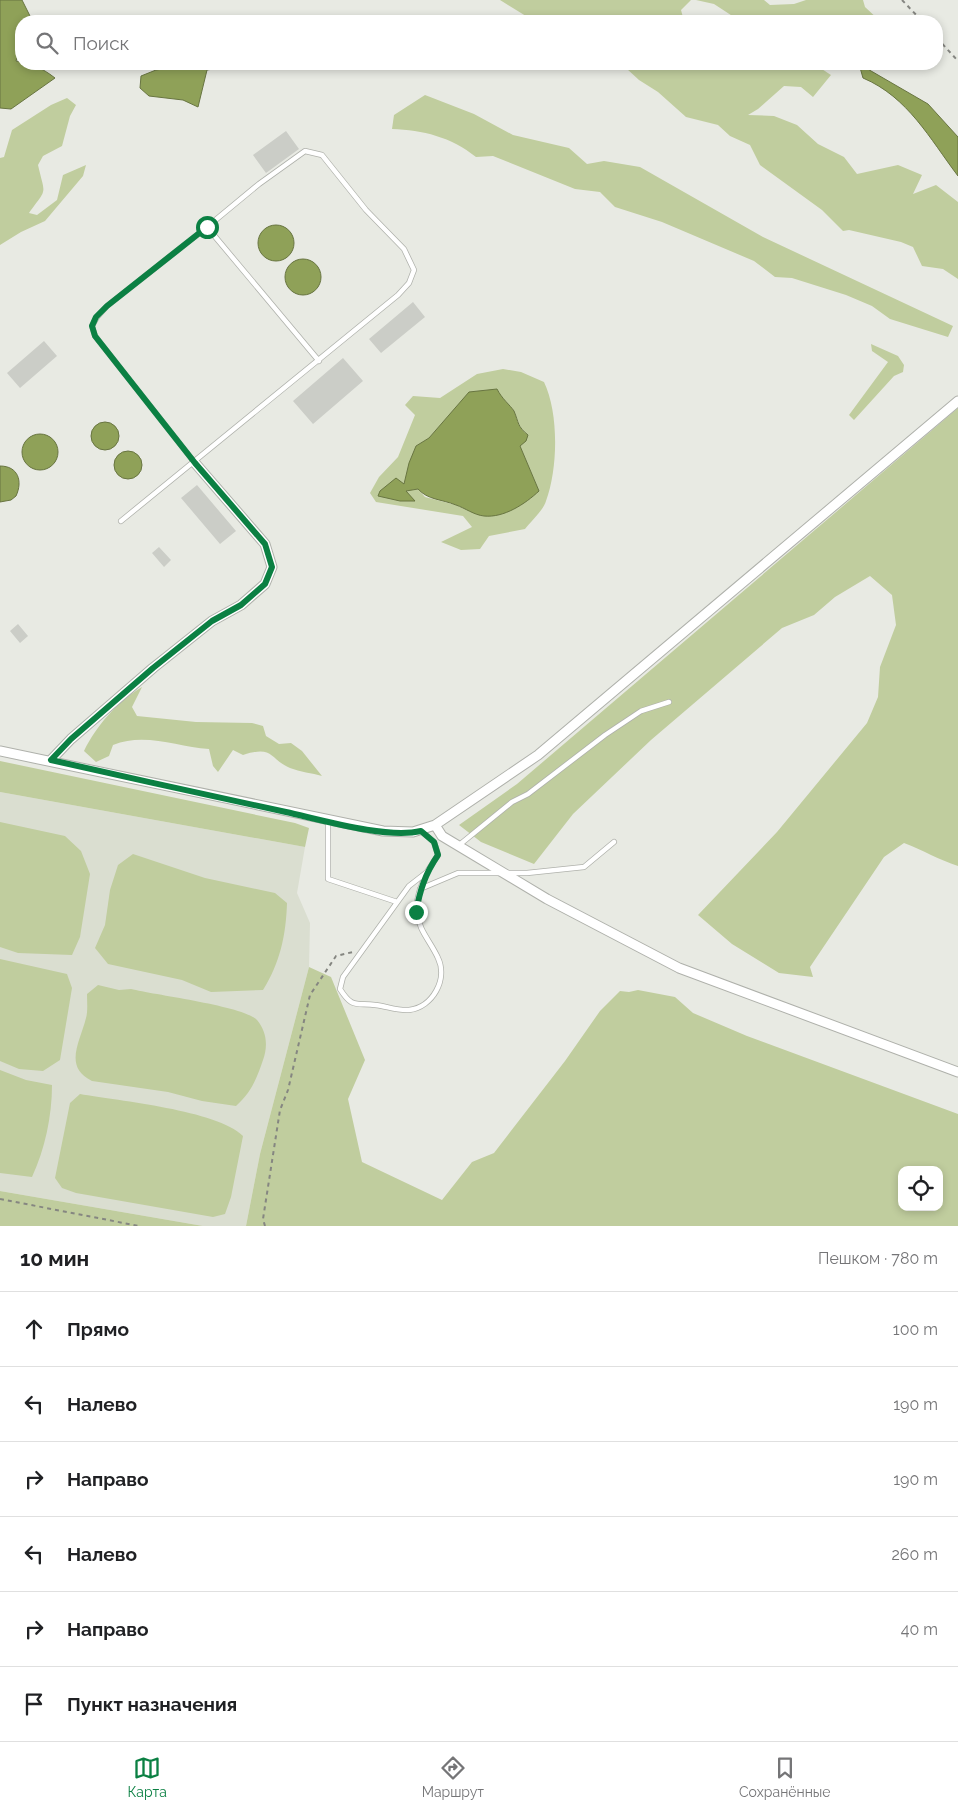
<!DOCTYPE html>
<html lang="ru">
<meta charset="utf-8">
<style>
:root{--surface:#fff;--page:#f6f6f6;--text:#202124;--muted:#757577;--line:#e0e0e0;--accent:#0b8043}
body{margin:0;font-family:Raleway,sans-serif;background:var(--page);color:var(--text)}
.controls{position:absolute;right:15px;bottom:15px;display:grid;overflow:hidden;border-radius:10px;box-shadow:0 2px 8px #0003}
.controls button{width:45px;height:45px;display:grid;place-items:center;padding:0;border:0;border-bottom:1px solid var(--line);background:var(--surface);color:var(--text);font:25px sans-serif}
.stop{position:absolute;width:15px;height:15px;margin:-11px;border:4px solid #0b8043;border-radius:50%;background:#fff}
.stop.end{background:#0b8043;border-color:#fff;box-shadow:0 1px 5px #0008}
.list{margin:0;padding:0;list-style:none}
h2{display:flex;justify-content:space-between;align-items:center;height:65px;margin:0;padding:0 20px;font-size:21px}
h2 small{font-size:16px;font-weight:400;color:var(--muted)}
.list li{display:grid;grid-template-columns:32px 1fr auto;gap:15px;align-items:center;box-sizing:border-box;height:75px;padding:0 20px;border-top:1px solid var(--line)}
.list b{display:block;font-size:19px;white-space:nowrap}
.list em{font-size:16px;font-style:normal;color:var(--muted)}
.icon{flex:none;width:28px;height:28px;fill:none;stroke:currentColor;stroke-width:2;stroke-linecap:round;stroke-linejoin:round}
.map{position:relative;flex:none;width:958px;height:1226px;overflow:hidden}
.search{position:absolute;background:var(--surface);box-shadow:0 2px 8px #0003;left:15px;right:15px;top:15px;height:55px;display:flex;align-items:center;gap:12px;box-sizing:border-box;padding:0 18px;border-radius:20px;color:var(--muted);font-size:19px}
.sheet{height:515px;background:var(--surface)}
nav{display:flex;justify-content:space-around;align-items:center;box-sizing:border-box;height:70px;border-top:1px solid var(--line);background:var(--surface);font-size:14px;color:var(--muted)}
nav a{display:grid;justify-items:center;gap:2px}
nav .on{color:var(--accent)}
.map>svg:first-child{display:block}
.built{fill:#daded0}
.green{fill:#c0cd9e;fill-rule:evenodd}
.water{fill:#8fa158;stroke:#687541}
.building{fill:#cbcdc7}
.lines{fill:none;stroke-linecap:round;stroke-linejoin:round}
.lane-casing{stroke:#afb1ab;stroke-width:6}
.street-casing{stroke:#afb1ab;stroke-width:11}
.path{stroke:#858681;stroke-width:2;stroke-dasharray:4 4;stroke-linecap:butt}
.lane{stroke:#fff;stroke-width:4.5}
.street{stroke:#fff;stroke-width:9}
.route{stroke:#0b8043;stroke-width:6}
</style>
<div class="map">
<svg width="958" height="1226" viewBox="0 0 958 1226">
<rect width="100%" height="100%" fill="#e8eae3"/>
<path class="built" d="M0,792L305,847L297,893L310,923L309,967L260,1154L246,1226H203L0,1191Z"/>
<path class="green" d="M500,0H691L681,10L684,21H534Z
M696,0H764L770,5L794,4L806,0H863L865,7L880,21H740L714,4Z
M625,64H763C777,72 798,60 814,65C820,67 826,72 831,75L813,97L801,87L784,86L758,109L748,115L774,116L797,125L818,144L844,157L857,174L898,165L922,175L913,194L936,185L958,202V279L943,269L922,266L913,247L901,242L849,230L843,231L822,210L760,165L750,145L730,136L718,125L686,117L658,92L639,80L627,69Z
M425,95L474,114L513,135L569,148L587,164L604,161L640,167L763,237L953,326L948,337L890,319L872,306L846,295L792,278L775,277L754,261L662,222L615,207L600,192L575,189L493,156L476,157C451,137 423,130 392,129L394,115Z
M67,98L76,105L70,116L62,146L43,156L38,165C45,196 48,187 29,213L37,215L57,200L63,175L86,165L83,176L45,221L21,232L0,245V158L4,157L12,130L51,105Z
M871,344L898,356L904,365L903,372L894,376L854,420L849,415L888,362L872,351Z
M503,369L521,372L544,382C559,413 558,469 546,501C543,511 531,521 525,529L489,536L480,549L461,550L441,542L472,527L463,516L376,502L370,493L379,477L398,457L415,415L405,405L413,396L440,398L477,374ZM497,389C502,399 510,405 514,411C519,422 517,425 528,435L520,446L539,491L483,516L456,505L425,497L418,489L405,491L414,501L380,491L404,484L416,446L429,438L469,393Z
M958,408V866C939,860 923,850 904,843L884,857L810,967L813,977L779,973L732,944L698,915L777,832L867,723L878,697L880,667L896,625L892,595L870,576L835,597L814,615L782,628L651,740L573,814L534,864L481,842L459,825L517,784Z
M142,687L132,707L137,716L196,722L252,723L263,726L266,736L279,744L291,743L302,751L322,776C312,773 300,772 290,768C269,759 274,745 243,755L233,750L218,772L213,766L209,749C177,747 145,732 113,745L109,756L96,762L84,751C96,726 118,701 142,687Z
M0,761L295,823L309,828L305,847L0,792Z
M0,822L65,836L81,851L90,874L80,937L72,955L18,953L0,947Z
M133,854L205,878L275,893L287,903C286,935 280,963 263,990L211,992L182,980L108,964L95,948L105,925L110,890L118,865Z
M0,959L67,974L72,988L60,1060L43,1071L19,1069L0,1061Z
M309,967L331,977L365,1060L348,1099L362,1162L442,1200L472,1162L494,1153L565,1061L600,1011L620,991L629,992L638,990L675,997L693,1013L747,1036L958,1114V1226H246L260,1154ZM902,1170H939V1207H902Z
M98,985L119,990L131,989C155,995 244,1006 257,1020C267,1032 268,1046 263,1060C257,1078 251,1093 236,1106L202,1101L168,1092L92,1081C63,1067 80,1042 86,1018C88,1011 87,1002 87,994Z
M0,1070L26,1080L52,1085C52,1116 45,1149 32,1177L0,1173Z
M80,1094C119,1101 217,1110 243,1136L231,1197L225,1214L213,1217L76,1193L62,1188L55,1178L70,1103Z
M0,1191L203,1226H0Z"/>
<path class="water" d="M0,0H22L32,20L21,21V43L16,61C31,64 41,67 55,78L11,109L0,108Z
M196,64H244L207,70L198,107L183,100L149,96L140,88L141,76L156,70Z
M859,64L928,104L958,137V176C930,139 908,97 863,78Z
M258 243a18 18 0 1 1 36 0a18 18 0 1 1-36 0Z
M285 277a18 18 0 1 1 36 0a18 18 0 1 1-36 0Z
M497,389C502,399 510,405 514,411C519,423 517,426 528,435L526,441L520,446L539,491C525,504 504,518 484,516C474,515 465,508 456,505C441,499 428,500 418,489L406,491L415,501H400L378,496L380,491L396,478L404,484L409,463L416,446L429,438L469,392Z
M91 436a14 14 0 1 1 28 0a14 14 0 1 1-28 0Z
M22 452a18 18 0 1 1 36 0a18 18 0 1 1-36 0Z
M114 465a14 14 0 1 1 28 0a14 14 0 1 1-28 0Z
M0,466C18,466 23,481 16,496L11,500L0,502Z"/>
<path class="building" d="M286,131L299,149L266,173L253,155Z
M413,302L425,317L381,353L369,339Z
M44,341L57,356L20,388L7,373Z
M343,358L363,381L313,424L293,401Z
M197,485L236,531L220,544L181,498Z
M159,547L171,560L164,567L152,553Z
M18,624L28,636L20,643L10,631Z"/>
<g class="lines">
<g class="lane-casing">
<path id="lane" d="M195,463L95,336L92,326L97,317L107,306L207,227
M121,521L398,295L409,283L414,270L404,249L366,210L322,155L305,151L259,184L207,227L319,361
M328,821V879L397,902
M421,831L434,842L438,855L427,872L409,886L343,977L340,989C352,1008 355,1003 375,1005C386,1006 397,1011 409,1010C433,1007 448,979 438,958C431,942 419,931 417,913C415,899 422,884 427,872
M458,846L512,802L528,794L605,735L641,711L669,702
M420,889L458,873H527L584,867L614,842"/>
</g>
<g class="street-casing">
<path id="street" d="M0,751L383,831L413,832L435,825L538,755L958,401
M51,760L71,739L153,668L212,621L241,605L265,584L272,567L265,544L195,463
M435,825L442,836L547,899L679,968L958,1072"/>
</g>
<path class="path" d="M902,0L922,21
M937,38L958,61
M0,1199L139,1226
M265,1226L263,1219L280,1110L288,1090L310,995L336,956L353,952"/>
<use href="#lane" class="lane"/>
<use href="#street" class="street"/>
</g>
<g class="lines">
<path class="route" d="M207,227L107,306L96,317L92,326L95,336L195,463L265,544L272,567L265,584L241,605L212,621L153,668L71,739L51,760C129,778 208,795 286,812C322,820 386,839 421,831L434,842L438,855C425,874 420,890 416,912"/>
</g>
</svg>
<div class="controls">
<button><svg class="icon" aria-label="locate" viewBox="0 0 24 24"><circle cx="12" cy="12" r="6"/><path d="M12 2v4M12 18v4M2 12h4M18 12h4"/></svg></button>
</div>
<div class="stop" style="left:207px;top:227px"></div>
<div class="stop end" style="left:416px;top:912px"></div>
<div class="search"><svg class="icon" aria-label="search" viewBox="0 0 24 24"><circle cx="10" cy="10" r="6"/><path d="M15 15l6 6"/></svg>Поиск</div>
</div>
<section class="sheet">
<h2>10 мин<small>Пешком · 780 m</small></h2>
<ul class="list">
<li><svg class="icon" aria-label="ahead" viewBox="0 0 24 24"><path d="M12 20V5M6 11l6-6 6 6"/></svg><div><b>Прямо</b></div><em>100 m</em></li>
<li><svg class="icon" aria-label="left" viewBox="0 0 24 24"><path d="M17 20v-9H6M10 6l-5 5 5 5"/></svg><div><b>Налево</b></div><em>190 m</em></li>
<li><svg class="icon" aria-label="right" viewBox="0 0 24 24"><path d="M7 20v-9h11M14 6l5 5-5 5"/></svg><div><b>Направо</b></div><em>190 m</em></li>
<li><svg class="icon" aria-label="left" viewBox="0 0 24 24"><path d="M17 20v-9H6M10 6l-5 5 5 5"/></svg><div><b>Налево</b></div><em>260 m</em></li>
<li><svg class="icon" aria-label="right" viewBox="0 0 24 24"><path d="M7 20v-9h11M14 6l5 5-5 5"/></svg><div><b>Направо</b></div><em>40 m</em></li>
<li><svg class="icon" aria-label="arrive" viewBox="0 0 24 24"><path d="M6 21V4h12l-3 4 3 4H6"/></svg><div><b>Пункт назначения</b></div></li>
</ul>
</section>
<nav>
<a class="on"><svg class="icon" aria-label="map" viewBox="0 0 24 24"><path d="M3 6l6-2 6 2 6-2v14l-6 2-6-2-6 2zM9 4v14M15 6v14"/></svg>Карта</a>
<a><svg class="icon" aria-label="directions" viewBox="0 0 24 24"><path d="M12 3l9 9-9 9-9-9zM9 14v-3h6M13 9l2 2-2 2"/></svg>Маршрут</a>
<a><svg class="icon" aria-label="saved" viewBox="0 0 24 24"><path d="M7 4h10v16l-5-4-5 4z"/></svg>Сохранённые</a>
</nav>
